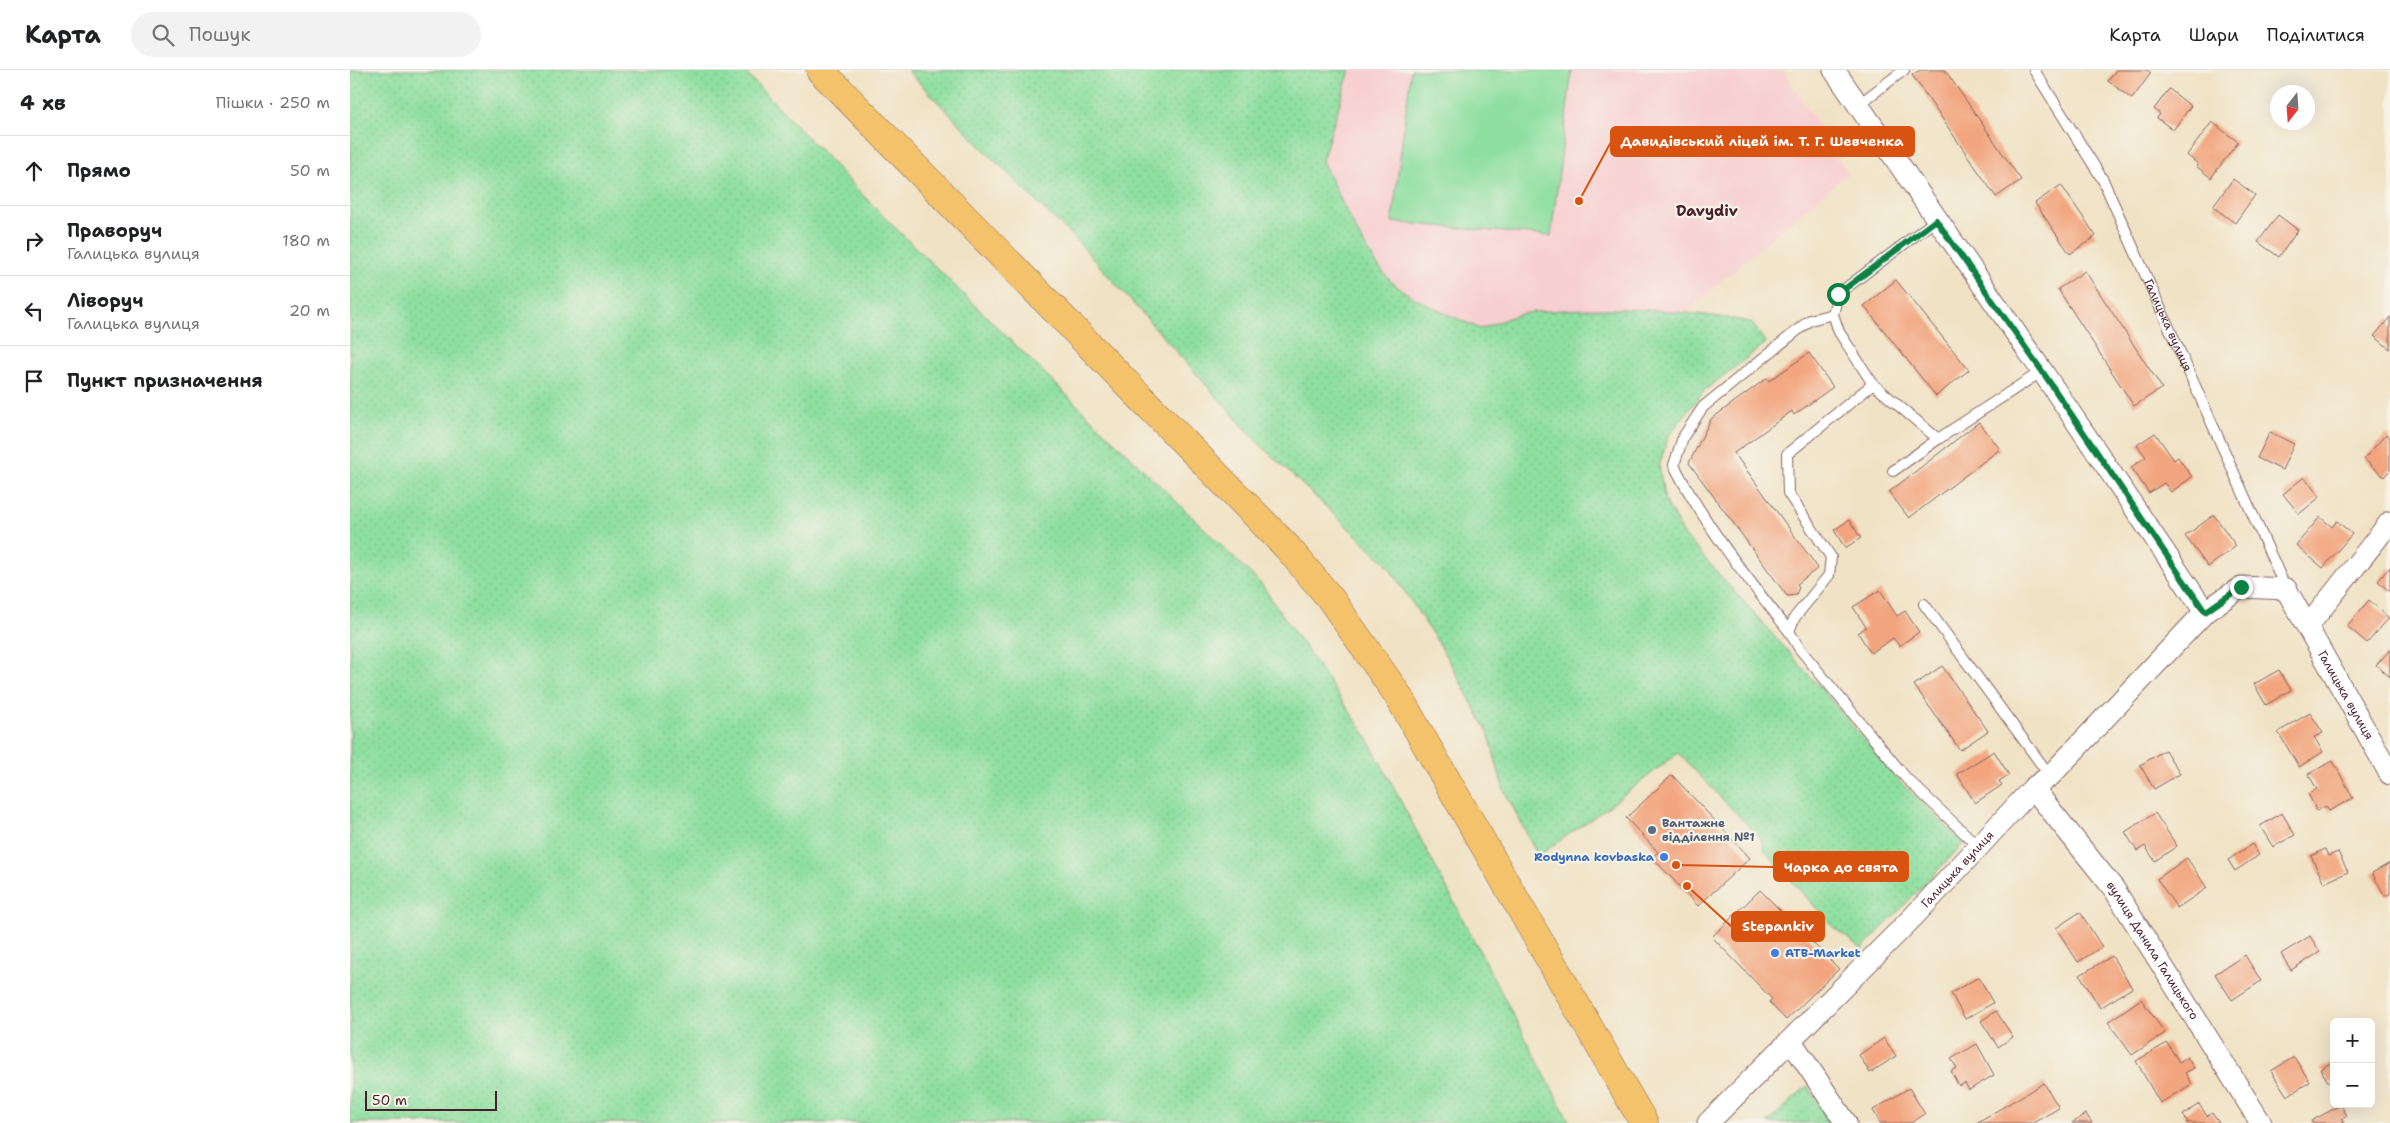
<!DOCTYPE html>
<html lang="uk">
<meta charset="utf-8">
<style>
:root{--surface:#fff;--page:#f2f2f2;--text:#202124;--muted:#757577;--line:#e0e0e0}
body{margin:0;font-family:"Shantell Sans",sans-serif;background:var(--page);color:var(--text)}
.controls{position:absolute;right:15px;bottom:15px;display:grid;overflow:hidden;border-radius:8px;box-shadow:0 5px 20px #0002}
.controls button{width:45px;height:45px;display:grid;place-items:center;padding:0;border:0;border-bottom:1px solid var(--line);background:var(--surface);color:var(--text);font:25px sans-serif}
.compass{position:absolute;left:1920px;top:15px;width:45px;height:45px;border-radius:50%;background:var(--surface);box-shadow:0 5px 20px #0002;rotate:197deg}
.scale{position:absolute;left:15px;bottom:12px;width:132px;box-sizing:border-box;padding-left:5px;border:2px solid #4a1f2b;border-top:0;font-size:14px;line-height:18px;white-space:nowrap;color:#4a1f2b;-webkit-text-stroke:4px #f7f3e8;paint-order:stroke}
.stop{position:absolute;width:15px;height:15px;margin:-11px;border:4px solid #0b8043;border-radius:50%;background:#fff}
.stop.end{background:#0b8043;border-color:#fff;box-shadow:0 1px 5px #0008}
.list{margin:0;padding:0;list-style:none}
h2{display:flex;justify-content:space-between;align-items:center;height:65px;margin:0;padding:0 20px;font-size:21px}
h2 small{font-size:16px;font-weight:400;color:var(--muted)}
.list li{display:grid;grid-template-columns:32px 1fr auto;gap:15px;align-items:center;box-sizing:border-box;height:70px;padding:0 20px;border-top:1px solid var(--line)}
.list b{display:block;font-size:19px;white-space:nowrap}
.list p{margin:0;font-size:16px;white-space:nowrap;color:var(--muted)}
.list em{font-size:16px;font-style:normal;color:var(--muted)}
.icon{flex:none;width:28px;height:28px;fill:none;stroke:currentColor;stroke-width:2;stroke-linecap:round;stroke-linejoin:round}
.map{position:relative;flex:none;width:2040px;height:1053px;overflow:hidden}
header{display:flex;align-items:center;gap:30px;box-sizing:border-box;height:70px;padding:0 25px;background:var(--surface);border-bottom:1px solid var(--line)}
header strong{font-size:24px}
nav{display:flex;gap:28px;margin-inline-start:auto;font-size:18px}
.search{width:350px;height:45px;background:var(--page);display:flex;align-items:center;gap:12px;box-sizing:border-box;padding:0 18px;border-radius:28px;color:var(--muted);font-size:19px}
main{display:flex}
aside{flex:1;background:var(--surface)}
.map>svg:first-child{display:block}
.built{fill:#f7cfd0}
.grass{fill:#8edfa0;stroke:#6c7f66}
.garden{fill:url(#garden-dots);stroke:#6c7f66}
.building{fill:#f2a57e}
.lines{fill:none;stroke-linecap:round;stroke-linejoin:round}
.lane-casing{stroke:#846361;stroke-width:12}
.street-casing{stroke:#846361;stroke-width:23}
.primary-casing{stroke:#846361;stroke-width:29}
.lane{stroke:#fff;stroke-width:10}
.street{stroke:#fff;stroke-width:21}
.primary{stroke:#f3c26a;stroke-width:28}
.route{stroke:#0b8043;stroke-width:6}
.service-dot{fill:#5c6f8a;stroke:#f7f3e8;stroke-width:2}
.shop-dot{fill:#3f7fe0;stroke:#f7f3e8;stroke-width:2}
.labels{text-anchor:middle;stroke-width:4.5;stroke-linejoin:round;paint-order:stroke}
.street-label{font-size:12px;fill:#4a1f2b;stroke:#f7f3e8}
.service-label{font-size:12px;font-weight:bold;fill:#4e5e75;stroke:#f7f3e8;text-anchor:start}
.shop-label{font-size:12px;font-weight:bold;fill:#366cbe;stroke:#f7f3e8;text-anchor:end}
.quarter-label{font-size:15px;font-weight:bold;fill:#4a1f2b;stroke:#f7f3e8}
.leader{fill:none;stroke:#d8530f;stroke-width:2}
.callout-dot{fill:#d8530f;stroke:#f7f3e8;stroke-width:2}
.callout{fill:#d8530f;stroke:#d8530f;stroke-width:2}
.callout-label{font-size:14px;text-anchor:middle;font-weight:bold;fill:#fff}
</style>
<header>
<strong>Карта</strong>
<div class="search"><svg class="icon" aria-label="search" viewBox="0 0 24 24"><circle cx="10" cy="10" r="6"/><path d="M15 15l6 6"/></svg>Пошук</div>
<nav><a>Карта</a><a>Шари</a><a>Поділитися</a></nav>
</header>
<main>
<aside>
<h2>4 хв<small>Пішки · 250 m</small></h2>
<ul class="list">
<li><svg class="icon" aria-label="ahead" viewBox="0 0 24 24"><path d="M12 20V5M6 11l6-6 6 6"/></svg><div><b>Прямо</b></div><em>50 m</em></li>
<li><svg class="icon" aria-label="right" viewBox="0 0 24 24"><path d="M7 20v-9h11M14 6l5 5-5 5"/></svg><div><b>Праворуч</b><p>Галицька вулиця</p></div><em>180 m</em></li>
<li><svg class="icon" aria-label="left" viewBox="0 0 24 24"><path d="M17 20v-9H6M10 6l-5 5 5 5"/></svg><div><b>Ліворуч</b><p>Галицька вулиця</p></div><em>20 m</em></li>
<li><svg class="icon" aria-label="arrive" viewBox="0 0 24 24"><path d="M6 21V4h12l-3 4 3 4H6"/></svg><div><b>Пункт призначення</b></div></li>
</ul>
</aside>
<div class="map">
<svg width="2040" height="1053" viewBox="0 0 2040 1053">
<defs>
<pattern id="garden-dots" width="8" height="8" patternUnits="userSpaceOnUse" patternTransform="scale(1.25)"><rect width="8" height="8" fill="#8edfa0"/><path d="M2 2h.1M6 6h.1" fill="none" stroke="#7cbf8a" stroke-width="1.8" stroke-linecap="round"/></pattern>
</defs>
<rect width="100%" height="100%" fill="#f7f3e8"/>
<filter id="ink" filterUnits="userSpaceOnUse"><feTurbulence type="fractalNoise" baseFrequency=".02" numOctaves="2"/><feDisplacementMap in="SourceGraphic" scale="10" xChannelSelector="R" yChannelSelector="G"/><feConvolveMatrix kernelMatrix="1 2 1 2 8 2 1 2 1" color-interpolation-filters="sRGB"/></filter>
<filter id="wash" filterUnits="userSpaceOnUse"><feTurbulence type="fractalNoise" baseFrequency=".0096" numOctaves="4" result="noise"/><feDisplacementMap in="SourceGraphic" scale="20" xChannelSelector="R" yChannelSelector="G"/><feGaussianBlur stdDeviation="1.12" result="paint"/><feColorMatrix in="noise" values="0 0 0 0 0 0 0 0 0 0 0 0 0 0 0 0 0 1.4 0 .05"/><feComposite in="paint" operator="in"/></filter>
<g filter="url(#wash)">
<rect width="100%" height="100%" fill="#f0e2c5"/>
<path class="built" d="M1000,0H1433L1498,103L1347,232L1338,244L1277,239L1175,243L1130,259L1065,228L1038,208L1006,159L972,91Z"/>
<path class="grass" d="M1061,0H1222L1201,166L1042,152Z"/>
<path class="garden" d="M0,0H393L532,145L911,514L1016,665L1220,1053H0Z
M557,0H1000L972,91C990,127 1011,177 1037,207C1056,229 1104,246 1130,259C1145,254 1162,245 1177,243C1248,235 1331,239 1401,252L1416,273L1355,320L1319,365L1309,396L1315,431L1335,466L1476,624L1548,710L1614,773L1512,879L1483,857L1416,782L1410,768L1328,683L1258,737L1188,786L1153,718L1138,662L1091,577L1036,493L910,375L729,173L640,86Z
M1457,1016L1481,1053H1417Z"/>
<g id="blocks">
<path class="building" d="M1570,0H1595L1671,110L1646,127L1562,5Z
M1766,0H1797L1801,3L1782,29L1758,11Z
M1819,19L1841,36L1823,60L1807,48L1810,44L1804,39Z
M1862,52L1888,72L1861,108L1846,96L1848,94L1837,85Z
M1883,109L1905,125L1885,153L1863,137Z
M1711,115L1746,166L1720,184L1685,133Z
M1928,145L1948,160L1929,187L1908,172Z
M1735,201L1812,318L1784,336L1708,219Z
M1546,210L1619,300L1586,326L1514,236Z
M2040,247V279L2024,266Z
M1459,283L1483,317L1444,345L1442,341L1384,383L1468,498L1447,514L1449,517L1446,525L1437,526L1339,393L1361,349L1417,308L1419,311Z
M1629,352L1650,379L1559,448L1539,422Z
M1920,362L1944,374L1932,400L1907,388Z
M1805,363L1824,390L1828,387L1842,407L1821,422L1814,413L1799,423L1781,397L1796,387L1787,375Z
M2036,364L2040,367V400L2034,407L2014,389Z
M1954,407L1970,427L1949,444L1933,424Z
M1864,445L1886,476L1858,497L1835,466Z
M1970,447L1982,457L1987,451L2002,464L1973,498L1946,475Z
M1499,450L1511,468L1495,478L1484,460Z
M2040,497V522L2028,511Z
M1530,520L1547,546L1555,541L1569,562L1549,576L1543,568L1521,583L1508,563L1516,557L1503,537Z
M2019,530L2039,548L2017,573L1997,556Z
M2040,580V607L2026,595Z
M1592,596L1638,661L1610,680L1564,615Z
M1929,600L1941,620L1916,635L1904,614Z
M1960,643L1973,663L1964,667L1973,682L1949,697L1928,662Z
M1815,680L1830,704L1804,719L1790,695Z
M1644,681L1659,705L1649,711L1652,715L1625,733L1607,704Z
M1983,691L2003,728L1979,741L1976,736L1967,741L1958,724L1967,719L1958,704Z
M1322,705L1400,788L1348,836L1302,787L1308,782L1276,748Z
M1805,743L1827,776L1805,791L1795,776L1787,781L1775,762Z
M1932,743L1945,765L1923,777L1910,756Z
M1902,774L1909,785L1885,801L1878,790Z
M1975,779L1978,786L1988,782L1998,802L1974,813L1961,786Z
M1837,788L1857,818L1827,838L1807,809Z
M2040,793V824L2035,826L2022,803Z
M1410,820L1489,899L1436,950L1419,932L1422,929L1362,867Z
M1730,842L1752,877L1728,892L1706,858Z
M1960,866L1970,882L1941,900L1931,884Z
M1895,885L1911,911L1882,930L1865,904Z
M1762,886L1782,918L1750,938L1730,905Z
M1629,907L1643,933L1615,949L1601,923Z
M1791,929L1815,963L1782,985L1758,952Z
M1646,941L1663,967L1648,977L1631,951Z
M1534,968L1546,986L1520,1003L1509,985Z
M1817,973L1829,992L1837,987L1844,998L1835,1003L1842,1014L1810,1033L1786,991Z
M1627,974L1644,1005L1619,1020L1615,1013L1609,1016L1601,1001L1607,998L1601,989Z
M1944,987L1960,1012L1937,1026L1921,1001Z
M1984,991V1011L1979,1013L1970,999Z
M1694,1013L1709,1038L1683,1053H1626Z
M1559,1018L1575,1044L1561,1053H1530L1523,1040Z
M1849,1034L1857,1046L1862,1043L1869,1053H1836L1838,1052L1833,1045Z
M1991,1035L1997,1046L1992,1049L1994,1053H1962L1961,1051Z
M1736,1044L1742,1053H1722Z"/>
</g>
</g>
<g filter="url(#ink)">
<use href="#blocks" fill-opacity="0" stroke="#846361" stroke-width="1"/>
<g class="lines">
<g class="lane-casing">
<g id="lane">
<path id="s1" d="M1684,0L1753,110L1936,519"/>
<path d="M1508,35L1554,0"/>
<path d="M1586,150L1488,224L1483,244L1489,262L1523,314L1588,369"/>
<path d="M1523,314L1437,384L1438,423L1481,487L1479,505L1445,547L1439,561L1449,578L1556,708L1629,777"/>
<path d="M1543,401L1588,369L1692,301"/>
<path d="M1574,534L1700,706"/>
<path d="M1439,561C1397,508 1355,456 1324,395L1333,367L1353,337L1460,250L1483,244"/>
</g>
</g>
<g class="street-casing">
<g id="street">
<path d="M1484,0L1692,301L1855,542"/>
<path d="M1958,556L2040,452"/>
<path id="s2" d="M1683,718L1764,819L1911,1053"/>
<path d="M1441,971L1496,1053"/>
<path id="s3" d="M1358,1053L1565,845L1683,718L1700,706L1855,542L1891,517L1936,519L2040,704"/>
</g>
</g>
<g class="primary-casing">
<path id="primary" d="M470,0L937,477L980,528L1047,624L1294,1053"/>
</g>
<use href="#lane" class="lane"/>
<use href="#street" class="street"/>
<use href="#primary" class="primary"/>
</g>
</g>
<g class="lines" filter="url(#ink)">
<path class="route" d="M1488,224L1586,150L1692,301L1855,542L1891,517"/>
</g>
<circle class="service-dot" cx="1302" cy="760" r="5"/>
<g class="shop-dot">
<circle cx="1314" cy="787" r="5"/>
<circle cx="1425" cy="883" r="5"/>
</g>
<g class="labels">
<g class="street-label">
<text dy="4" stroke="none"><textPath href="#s1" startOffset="289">Галицька вулиця</textPath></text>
<text dy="4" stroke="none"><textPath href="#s3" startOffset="924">Галицька вулиця</textPath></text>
<text dy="4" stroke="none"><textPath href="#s3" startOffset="356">Галицька вулиця</textPath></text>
<text dy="4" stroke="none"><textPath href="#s2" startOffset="202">вулиця Данила Галицького</textPath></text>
</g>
<g class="service-label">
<text x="1312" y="757">Вантажне<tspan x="1312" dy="14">відділення №1</tspan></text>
</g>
<g class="shop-label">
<text x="1304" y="791">Rodynna kovbaska</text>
<text x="1435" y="887" text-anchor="start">ATB-Market</text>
</g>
<g class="quarter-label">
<text x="1357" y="146">Davydiv</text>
</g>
</g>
<path class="leader" d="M1229 131L1261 72M1326 795L1424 797M1337 816L1382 857"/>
<g class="callout-dot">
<circle cx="1229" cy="131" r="5"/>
<circle cx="1326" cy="795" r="5"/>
<circle cx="1337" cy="816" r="5"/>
</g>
<g class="callout">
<rect x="1261" y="57" width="303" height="29" rx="5"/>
<rect x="1424" y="782" width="134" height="29" rx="5"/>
<rect x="1382" y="842" width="92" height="29" rx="5"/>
</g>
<g class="callout-label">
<text x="1412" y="76">Давидівський ліцей ім. Т. Г. Шевченка</text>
<text x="1491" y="802">Чарка до свята</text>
<text x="1428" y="861">Stepankiv</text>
</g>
</svg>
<div class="controls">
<button>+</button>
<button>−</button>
</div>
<svg class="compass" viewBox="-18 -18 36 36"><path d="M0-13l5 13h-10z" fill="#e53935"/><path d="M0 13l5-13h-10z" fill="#757577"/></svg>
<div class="scale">50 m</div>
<div class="stop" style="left:1488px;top:224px"></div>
<div class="stop end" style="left:1891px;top:517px"></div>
</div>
</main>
